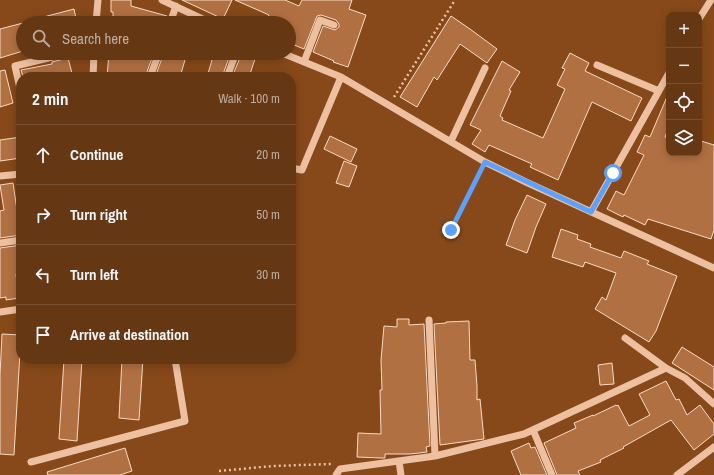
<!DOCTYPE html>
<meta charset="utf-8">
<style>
:root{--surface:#653713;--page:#6d4221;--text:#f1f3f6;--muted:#bcaca0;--line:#795133}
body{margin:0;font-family:"Archivo Narrow",sans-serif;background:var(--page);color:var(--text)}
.controls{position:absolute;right:12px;top:12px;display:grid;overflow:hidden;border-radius:8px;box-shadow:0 2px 10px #0003}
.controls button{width:36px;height:36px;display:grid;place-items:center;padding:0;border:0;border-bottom:1px solid var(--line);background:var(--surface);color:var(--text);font:20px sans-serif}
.stop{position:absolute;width:12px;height:12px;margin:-9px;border:3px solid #5da1ff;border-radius:50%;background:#fff}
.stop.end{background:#5da1ff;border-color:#fff;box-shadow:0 1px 4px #0008}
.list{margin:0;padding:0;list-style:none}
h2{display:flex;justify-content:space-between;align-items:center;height:52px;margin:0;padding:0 16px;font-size:17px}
h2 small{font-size:13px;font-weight:400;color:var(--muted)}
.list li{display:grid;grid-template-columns:26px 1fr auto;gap:12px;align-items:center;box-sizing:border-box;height:60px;padding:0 16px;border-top:1px solid var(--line)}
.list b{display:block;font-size:15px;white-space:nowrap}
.list em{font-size:13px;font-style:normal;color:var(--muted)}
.icon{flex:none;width:22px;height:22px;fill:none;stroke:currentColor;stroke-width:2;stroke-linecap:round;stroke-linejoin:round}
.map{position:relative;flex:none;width:714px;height:475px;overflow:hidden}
.search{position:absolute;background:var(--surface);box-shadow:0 2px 10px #0003;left:16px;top:16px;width:280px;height:44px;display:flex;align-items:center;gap:10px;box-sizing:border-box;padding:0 14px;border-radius:22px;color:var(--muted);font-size:15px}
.panel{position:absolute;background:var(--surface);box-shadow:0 2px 10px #0003;left:16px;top:72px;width:280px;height:292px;border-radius:16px}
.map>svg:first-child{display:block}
.building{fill:#b17042;stroke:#f9dbc6}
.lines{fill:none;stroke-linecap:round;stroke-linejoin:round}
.path{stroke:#edc0a1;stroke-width:2.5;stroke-dasharray:2 3;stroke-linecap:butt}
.minor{stroke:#edc0a1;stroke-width:7}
.route{stroke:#5da1ff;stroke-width:5}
</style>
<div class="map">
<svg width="714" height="475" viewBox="0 0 714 475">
<rect width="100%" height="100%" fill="#874919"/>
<path class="building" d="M111,0H131V6L167,16L165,23H113V12H111Z
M182,0H232L223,19Z
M235,0H285L299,6L302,0H352L349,9L366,15L348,67L333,62L334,61L313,52L323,26L335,30L339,27V24L336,20L321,15L317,16L304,49L289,43V23H266L269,15Z
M74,9L77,23H36V19Z
M451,16L470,29L497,49L487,63L460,44L437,80L434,77L417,107L400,97Z
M23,23V51L0,58V29Z
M109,53L135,54V53H154L145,77H138L125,74L124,77H107Z
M164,53H187L180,77H155Z
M214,53H224L230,55L222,77H207Z
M242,53H257L249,77H232Z
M570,53L589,63L585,71L642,98L631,121L592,102L558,180L530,167L532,164L489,145L485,152L472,144L481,130L470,125L502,61L520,72L509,90L511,91L500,116L503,118L502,120L543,138L565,89L557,85L565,69L562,68Z
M68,58L73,77H23L21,70L52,64V62Z
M5,70L13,103L0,107V71Z
M669,92V127L665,137L669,139V153H699L701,141L714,145V230L711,239L648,219L645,225L624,215L623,217L607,209L616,191L624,195L644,155L637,152L645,135L650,137Z
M330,136L357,149L351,162L324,149Z
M21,137V158L0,161V140Z
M344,161L357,166L349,187L336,183Z
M13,183L17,210L21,209V235L0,238V211L4,210L0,185Z
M527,195L546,204L536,227L527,253L506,245L515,220Z
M561,229L578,235L577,239L591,244L590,247L621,258L624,251L649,261L647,264L677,276L656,331L649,342L595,309L602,297L606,300L616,273L585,262L583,267L552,257Z
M21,245V273L16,274L19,298L6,300V297L0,298V248Z
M397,319H409V325L424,324L430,446L426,447L427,452L410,454H385V458H381L357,457L358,433L381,434L380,390H382L381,360L384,326L397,327Z
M469,321L470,360H475L477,386V400L480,399L484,439L440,445L434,324L446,323V322Z
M2,334L21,335L14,455L0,454V375Z
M682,347L714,367V390L672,363Z
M64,359H82L77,441L59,439Z
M122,359H143L139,420L119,418Z
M612,363L614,384L600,385L598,365Z
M666,381L676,400L679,399L687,415L700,405L714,424V434L694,450L671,420L623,447L624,448L600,460L601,462L578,471L580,475H557L544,443L576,428L574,423L593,415V416L616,405L617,406L618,405L629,426L650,415L639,394Z
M529,443L531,448L535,447L547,475H521L511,451Z
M125,448L132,471L120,475H48L47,472Z"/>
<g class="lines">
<path class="path" d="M394,97L455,0
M451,231L480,172
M219,471L273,466L331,464"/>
<path class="minor" d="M162,0L211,23
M699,19L711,0
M96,23L98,0
M170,23L176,6
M282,53L341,77L485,162L528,183L714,268
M304,62L320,20L334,25
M597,65L659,91
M93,77L94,53
M150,77L159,53
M227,77L236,53
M21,93L15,66L69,53
M451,141L485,68
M291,168L302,170L341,77
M0,176L21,174
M591,212L669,73
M0,243L21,240
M0,312L21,309
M429,320L435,456
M625,338L666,368
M533,430L552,475
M399,461L401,475
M31,462L185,421L175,359
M336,475L340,469L435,456L524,434L666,368L685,378L714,404
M677,475L714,447"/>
</g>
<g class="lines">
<path class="route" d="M451,230L485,162L591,212L613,173"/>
</g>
</svg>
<div class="controls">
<button>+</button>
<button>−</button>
<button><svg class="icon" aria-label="locate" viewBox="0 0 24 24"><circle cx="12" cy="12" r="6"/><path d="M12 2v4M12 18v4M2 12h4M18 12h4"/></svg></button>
<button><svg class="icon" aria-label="layers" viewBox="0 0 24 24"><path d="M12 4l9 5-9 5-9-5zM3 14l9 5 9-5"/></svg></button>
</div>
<div class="stop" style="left:613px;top:173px"></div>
<div class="stop end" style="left:451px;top:230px"></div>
<div class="search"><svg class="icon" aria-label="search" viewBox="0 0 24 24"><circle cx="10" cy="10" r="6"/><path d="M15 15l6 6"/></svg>Search here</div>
<section class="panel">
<h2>2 min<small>Walk · 100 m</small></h2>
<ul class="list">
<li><svg class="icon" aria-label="ahead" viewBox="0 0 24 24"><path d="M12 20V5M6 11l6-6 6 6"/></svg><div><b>Continue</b></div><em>20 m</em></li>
<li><svg class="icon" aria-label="right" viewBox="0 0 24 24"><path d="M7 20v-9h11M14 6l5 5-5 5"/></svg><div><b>Turn right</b></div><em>50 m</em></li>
<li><svg class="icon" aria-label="left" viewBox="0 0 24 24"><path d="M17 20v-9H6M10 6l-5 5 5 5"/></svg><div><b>Turn left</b></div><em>30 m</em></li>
<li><svg class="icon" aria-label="arrive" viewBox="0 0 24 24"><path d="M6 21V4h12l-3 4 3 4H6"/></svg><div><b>Arrive at destination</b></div></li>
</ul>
</section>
</div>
